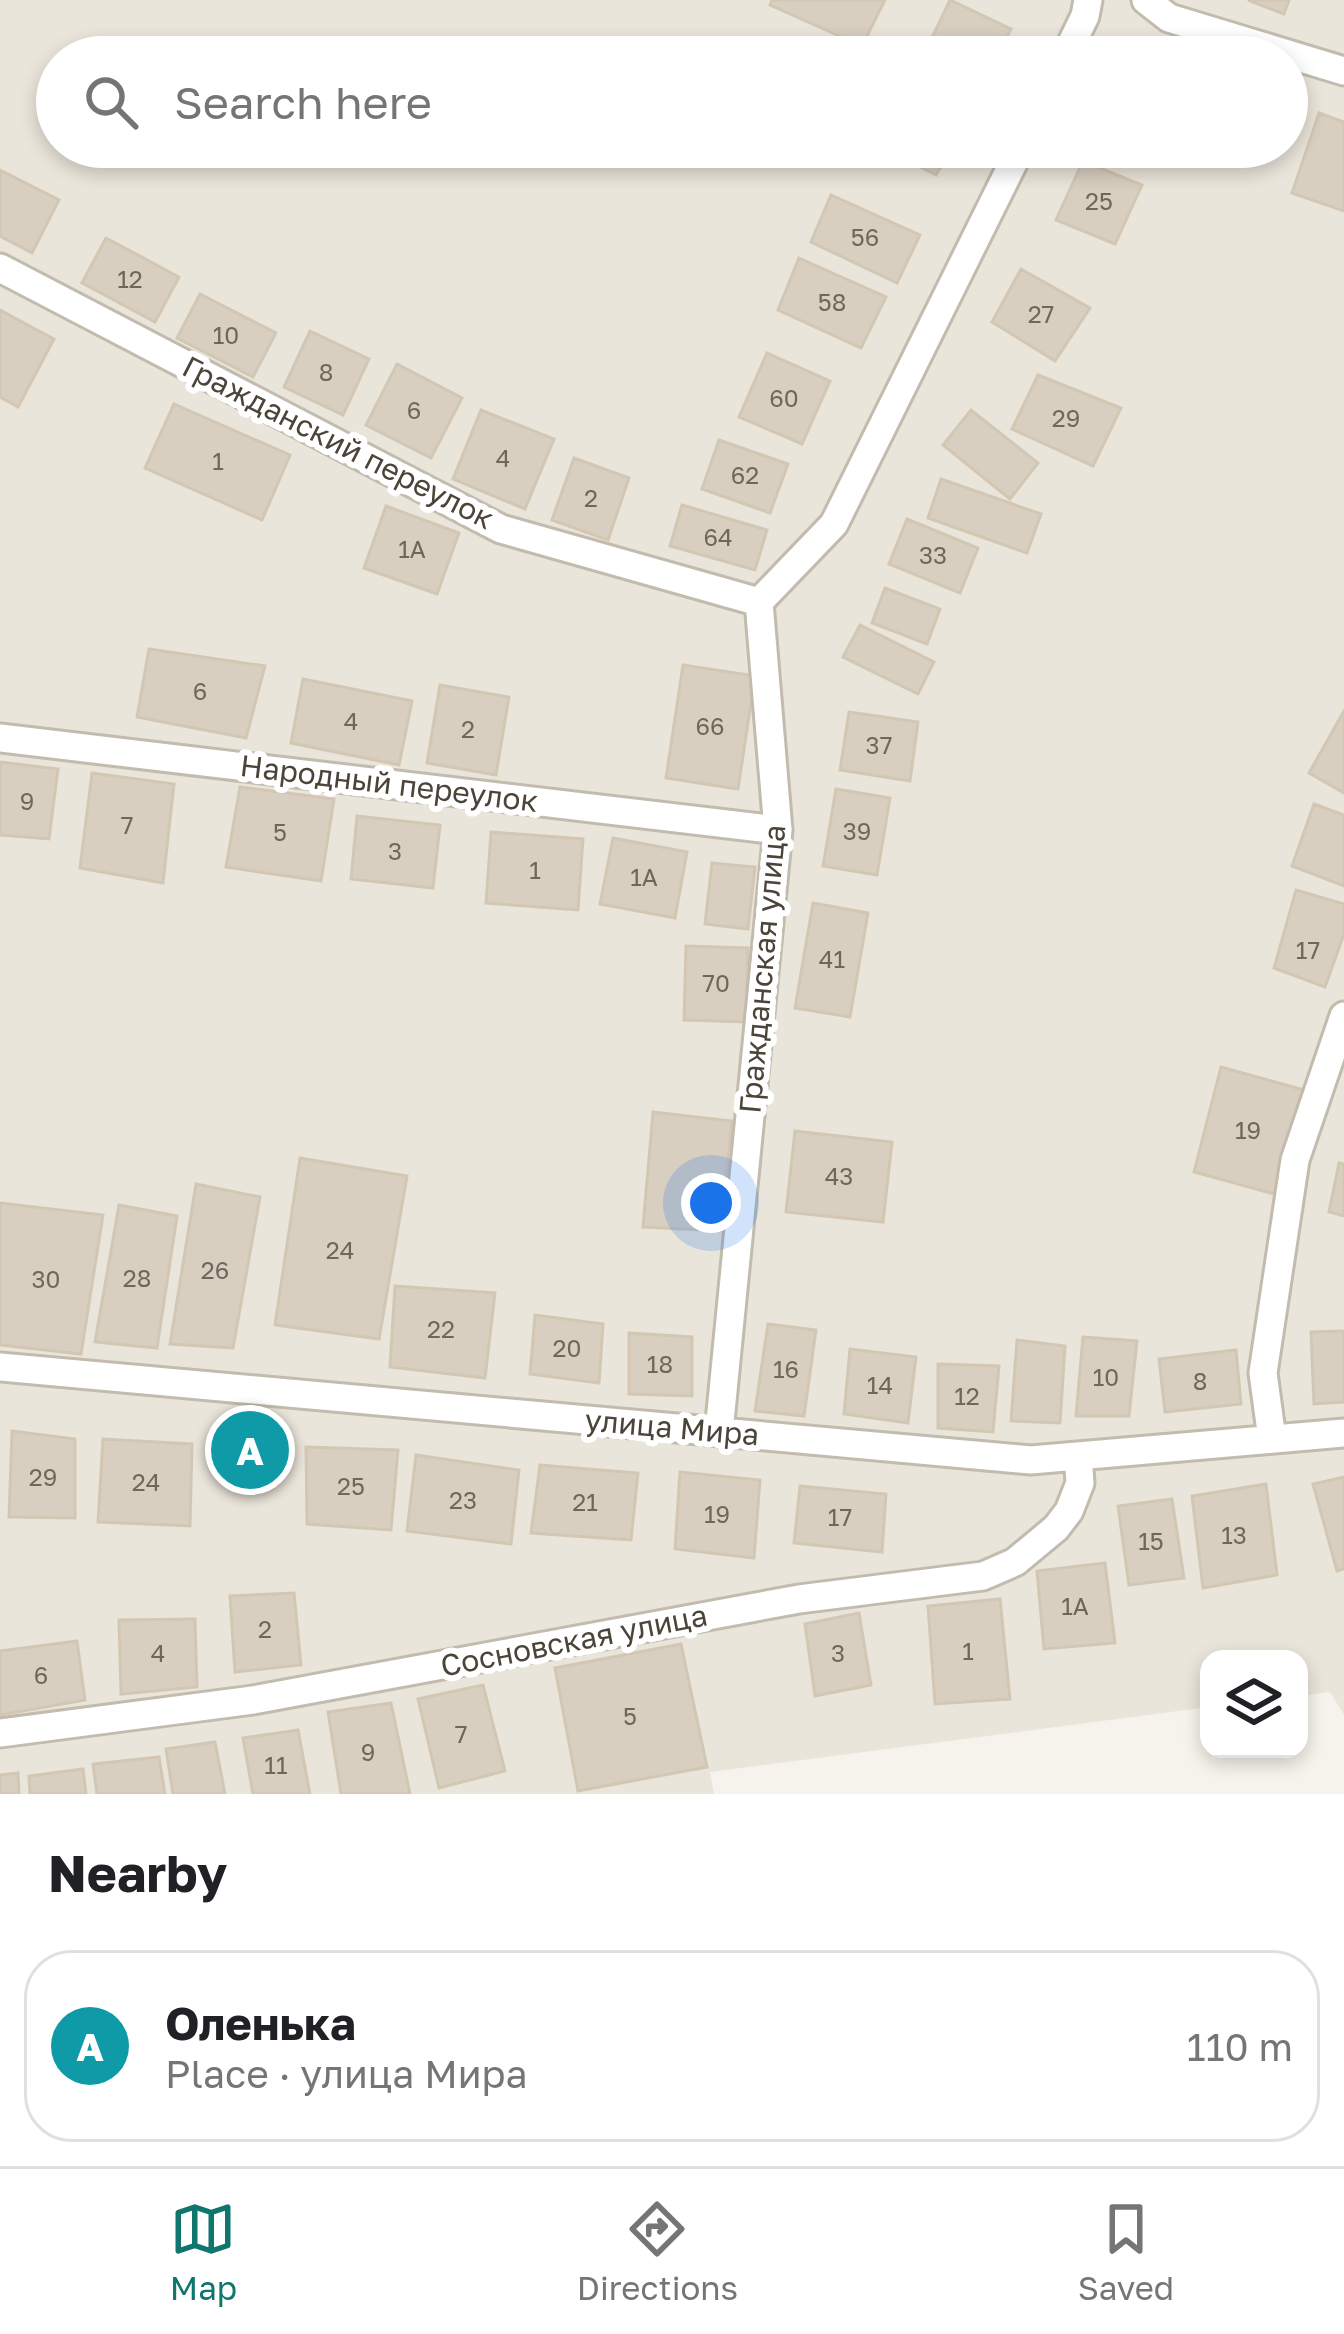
<!DOCTYPE html>
<meta charset="utf-8">
<style>
:root{--surface:#fff;--page:#f6f6f6;--text:#202124;--muted:#757577;--line:#e0e0e0;--accent:#0f766e}
body{margin:0;font-family:"Golos Text",sans-serif;background:var(--page);color:var(--text)}
.controls{position:absolute;right:36px;bottom:36px;display:grid;overflow:hidden;border-radius:24px;box-shadow:0 6px 18px #0003}
.controls button{width:108px;height:108px;display:grid;place-items:center;padding:0;border:0;border-bottom:3px solid var(--line);background:var(--surface);color:var(--text);font:60px sans-serif}
.you{position:absolute;left:711px;top:1203px;width:42px;height:42px;margin:-30px;border:9px solid #fff;border-radius:50%;background:#1a73e8;box-shadow:0 0 0 18px #1a73e833}
.badge{display:grid;place-items:center;width:78px;height:78px;border-radius:50%;background:var(--accent);color:#fff;font-size:39px;font-weight:700}
.pin{position:absolute;translate:-50% -50%;border:6px solid #fff;box-shadow:0 3px 12px #0006}
.list{margin:0;padding:0;list-style:none}
h2{display:flex;justify-content:space-between;align-items:center;height:156px;margin:0;padding:0 48px;font-size:51px}
h2 small{font-size:39px;font-weight:400;color:var(--muted)}
.list li{display:grid;grid-template-columns:78px 1fr auto;gap:36px;align-items:center;box-sizing:border-box;height:192px;margin:0 24px 24px;padding:0 24px;border:3px solid var(--line);border-radius:48px}
.list b{display:block;font-size:45px;white-space:nowrap}
.list p{margin:0;font-size:39px;white-space:nowrap;color:var(--muted)}
.list em{font-size:39px;font-style:normal;color:var(--muted)}
.icon{flex:none;width:66px;height:66px;fill:none;stroke:currentColor;stroke-width:2;stroke-linecap:round;stroke-linejoin:round}
.map{position:relative;flex:none;width:1344px;height:1794px;overflow:hidden}
.search{position:absolute;background:var(--surface);box-shadow:0 6px 18px #0003;left:36px;right:36px;top:36px;height:132px;display:flex;align-items:center;gap:30px;box-sizing:border-box;padding:0 42px;border-radius:66px;color:var(--muted);font-size:45px}
.sheet{height:372px;background:var(--surface)}
nav{display:flex;justify-content:space-around;align-items:center;box-sizing:border-box;height:168px;border-top:3px solid var(--line);background:var(--surface);font-size:33px;color:var(--muted)}
nav a{display:grid;justify-items:center;gap:6px}
nav .on{color:var(--accent)}
.map>svg:first-child{display:block}
.residential{fill:#eae5da;fill-rule:evenodd}
.building{fill:#d8cfc1;stroke:#d3c7b4;stroke-width:3}
.lines{fill:none;stroke-linecap:round;stroke-linejoin:round}
.street-casing{stroke:#c2bbae;stroke-width:33}
.street{stroke:#fff;stroke-width:27}
.labels{text-anchor:middle;stroke-width:12;stroke-linejoin:round;paint-order:stroke}
.number-label{font-size:24px;fill:#6e675b}
.street-label{font-size:30px;fill:#4b4439;stroke:#fff}
</style>
<div class="map">
<svg width="1344" height="1794" viewBox="0 0 1344 1794">
<rect width="100%" height="100%" fill="#f6f3ec"/>
<path class="residential" d="M0,0H1344V1715L1330,1692L1299,1696V1659H1209V1707L710,1772L714,1794H0ZM57,57H1287V147H57Z"/>
<path class="building" d="M772,0H885L862,46L770,5Z
M950,0L1011,29L997,57H954L929,44Z
M1248,0H1289L1284,14Z
M1126,44L1160,57H1122Z
M1319,113L1344,122V211L1292,193Z
M882,147H953L936,175Z
M1083,161L1142,185L1115,244L1056,220Z
M0,170L59,200L32,253L0,236Z
M831,195L920,235L897,283L811,242Z
M106,238L179,277L155,322L82,283Z
M799,258L886,297L861,348L778,310Z
M1021,269L1090,308L1055,361L992,322Z
M200,294L276,333L253,377L177,338Z
M0,310L54,339L18,407L0,397Z
M310,331L369,359L343,415L284,387Z
M767,353L830,381L802,444L739,417Z
M397,364L462,398L431,458L366,425Z
M1038,375L1121,408L1093,466L1012,429Z
M174,404L290,455L262,520L145,468Z
M481,410L554,439L525,509L453,479Z
M971,410L1038,463L1010,499L943,445Z
M719,440L788,464L770,513L702,489Z
M574,458L629,478L608,540L552,520Z
M941,479L1041,514L1027,553L928,518Z
M682,505L767,530L755,570L670,546Z
M386,506L459,533L437,594L364,568Z
M907,519L978,548L960,593L889,564Z
M885,588L940,609L927,644L872,623Z
M860,625L934,662L918,694L843,657Z
M149,649L265,666L246,738L137,717Z
M683,665L755,676L738,789L666,778Z
M303,679L412,701L399,765L291,743Z
M440,685L509,697L496,775L427,763Z
M1344,711V793L1309,773Z
M849,712L918,722L910,781L840,770Z
M0,762L58,769L49,839L0,835Z
M92,773L174,784L163,883L80,868Z
M240,787L334,799L321,881L226,867Z
M836,789L890,798L877,875L823,866Z
M1314,804L1344,815V886L1292,866Z
M357,816L440,825L433,888L351,879Z
M491,832L583,839L578,910L486,903Z
M613,838L687,852L675,918L600,904Z
M712,863L755,867L748,929L705,924Z
M1296,890L1344,904V934L1325,987L1274,968Z
M813,903L868,913L850,1017L795,1008Z
M686,946L748,948L746,1022L684,1020Z
M1221,1067L1304,1090L1274,1194L1194,1172Z
M653,1112L732,1121L721,1231L643,1227Z
M795,1131L892,1142L883,1222L786,1212Z
M300,1158L407,1176L379,1339L275,1325Z
M1339,1163L1344,1164V1216L1329,1212Z
M196,1184L260,1197L233,1348L170,1344Z
M0,1203L103,1215L81,1354L0,1345Z
M119,1205L177,1216L157,1348L95,1342Z
M395,1286L495,1293L485,1378L390,1367Z
M535,1315L603,1324L599,1383L530,1374Z
M768,1324L816,1330L804,1416L755,1411Z
M1344,1331V1402L1314,1404L1311,1332Z
M629,1333L692,1337V1396L629,1394Z
M1083,1337L1137,1341L1129,1416H1076Z
M1017,1340L1065,1346L1060,1423L1011,1421Z
M850,1349L916,1357L908,1423L844,1414Z
M1236,1350L1241,1404L1165,1412L1159,1359Z
M938,1364L999,1366L993,1432L938,1428Z
M220,1430L284,1432L280,1470L215,1468Z
M12,1431L75,1439V1518L9,1517Z
M103,1439L192,1444L190,1526L98,1522Z
M306,1447L398,1450L391,1530L307,1524Z
M416,1455L519,1470L511,1544L407,1531Z
M540,1465L638,1473L631,1540L531,1533Z
M680,1472L760,1480L754,1558L675,1549Z
M1344,1477V1569L1337,1571L1313,1484Z
M1266,1484L1277,1575L1203,1588L1192,1496Z
M800,1486L886,1494L882,1552L794,1543Z
M1172,1499L1184,1578L1129,1585L1118,1506Z
M1105,1563L1115,1643L1044,1649L1037,1571Z
M294,1593L301,1665L235,1672L230,1596Z
M1000,1599L1010,1699L935,1704L928,1606Z
M859,1613L871,1685L815,1696L805,1624Z
M195,1619L197,1687L121,1694L119,1620Z
M77,1641L85,1700L0,1715V1651Z
M681,1644L707,1767L578,1791L555,1668Z
M483,1685L505,1771L439,1788L418,1699Z
M391,1703L410,1794H341L328,1712Z
M298,1730L310,1794H253L243,1738Z
M215,1742L225,1794H173L166,1749Z
M159,1757L165,1794H97L93,1764Z
M83,1769L86,1794H30L29,1776Z
M18,1773L19,1794H0V1775Z"/>
<g class="lines">
<g class="street-casing">
<path id="street" d="M1146,0L1169,18L1344,71
M1065,57L1085,16L1088,0
M0,268L501,529L759,602
M0,738L778,830
M0,1367L1031,1460L1344,1433
M719,1432L778,830L759,602L834,524L1021,147
M1272,1439L1263,1373L1295,1160L1344,1016
M0,1733L253,1700L799,1599L983,1576L1015,1562L1056,1528L1069,1511L1080,1483L1078,1456"/>
</g>
<use href="#street" class="street"/>
</g>
<g class="labels">
<g class="number-label">
<text x="1099" y="210">25</text>
<text x="865" y="246">56</text>
<text x="130" y="288">12</text>
<text x="832" y="311">58</text>
<text x="1041" y="323">27</text>
<text x="226" y="344">10</text>
<text x="326" y="381">8</text>
<text x="784" y="407">60</text>
<text x="414" y="419">6</text>
<text x="1066" y="427">29</text>
<text x="503" y="467">4</text>
<text x="218" y="470">1</text>
<text x="745" y="484">62</text>
<text x="591" y="507">2</text>
<text x="718" y="546">64</text>
<text x="412" y="558">1А</text>
<text x="933" y="564">33</text>
<text x="200" y="700">6</text>
<text x="351" y="730">4</text>
<text x="710" y="735">66</text>
<text x="468" y="738">2</text>
<text x="879" y="754">37</text>
<text x="27" y="810">9</text>
<text x="127" y="834">7</text>
<text x="857" y="840">39</text>
<text x="280" y="841">5</text>
<text x="395" y="860">3</text>
<text x="535" y="879">1</text>
<text x="644" y="886">1А</text>
<text x="1308" y="959">17</text>
<text x="832" y="968">41</text>
<text x="716" y="992">70</text>
<text x="1248" y="1139">19</text>
<text x="839" y="1185">43</text>
<text x="340" y="1259">24</text>
<text x="215" y="1279">26</text>
<text x="137" y="1287">28</text>
<text x="46" y="1288">30</text>
<text x="441" y="1338">22</text>
<text x="567" y="1357">20</text>
<text x="660" y="1373">18</text>
<text x="786" y="1378">16</text>
<text x="1106" y="1386">10</text>
<text x="1200" y="1390">8</text>
<text x="880" y="1394">14</text>
<text x="967" y="1405">12</text>
<text x="43" y="1486">29</text>
<text x="146" y="1491">24</text>
<text x="351" y="1495">25</text>
<text x="463" y="1509">23</text>
<text x="585" y="1511">21</text>
<text x="717" y="1523">19</text>
<text x="840" y="1526">17</text>
<text x="1234" y="1544">13</text>
<text x="1151" y="1550">15</text>
<text x="1075" y="1615">1А</text>
<text x="265" y="1638">2</text>
<text x="968" y="1660">1</text>
<text x="158" y="1662">4</text>
<text x="838" y="1662">3</text>
<text x="41" y="1684">6</text>
<text x="630" y="1725">5</text>
<text x="461" y="1743">7</text>
<text x="368" y="1761">9</text>
<text x="276" y="1774">11</text>
</g>
<g class="street-label">
<text transform="translate(338 443) rotate(27)" y="10">Гражданский переулок</text>
<text transform="translate(389 784) rotate(7)" y="10">Народный переулок</text>
<text transform="translate(763 969) rotate(-85)" y="10">Гражданская улица</text>
<text transform="translate(672 1428) rotate(5)" y="10">улица Мира</text>
<text transform="translate(574 1641) rotate(-11)" y="10">Сосновская улица</text>
</g>
</g>
</svg>
<div class="controls">
<button><svg class="icon" aria-label="layers" viewBox="0 0 24 24"><path d="M12 4l9 5-9 5-9-5zM3 14l9 5 9-5"/></svg></button>
</div>
<div class="you"></div>
<div class="pin badge" style="left:250px;top:1450px;background:#0f9aa8">A</div>
<div class="search"><svg class="icon" aria-label="search" viewBox="0 0 24 24"><circle cx="10" cy="10" r="6"/><path d="M15 15l6 6"/></svg>Search here</div>
</div>
<section class="sheet">
<h2>Nearby<small></small></h2>
<ul class="list">
<li><span class="badge" style="background:#0f9aa8">A</span><div><b>Оленька</b><p>Place · улица Мира</p></div><em>110 m</em></li>
</ul>
</section>
<nav>
<a class="on"><svg class="icon" aria-label="map" viewBox="0 0 24 24"><path d="M3 6l6-2 6 2 6-2v14l-6 2-6-2-6 2zM9 4v14M15 6v14"/></svg>Map</a>
<a><svg class="icon" aria-label="directions" viewBox="0 0 24 24"><path d="M12 3l9 9-9 9-9-9zM9 14v-3h6M13 9l2 2-2 2"/></svg>Directions</a>
<a><svg class="icon" aria-label="saved" viewBox="0 0 24 24"><path d="M7 4h10v16l-5-4-5 4z"/></svg>Saved</a>
</nav>
